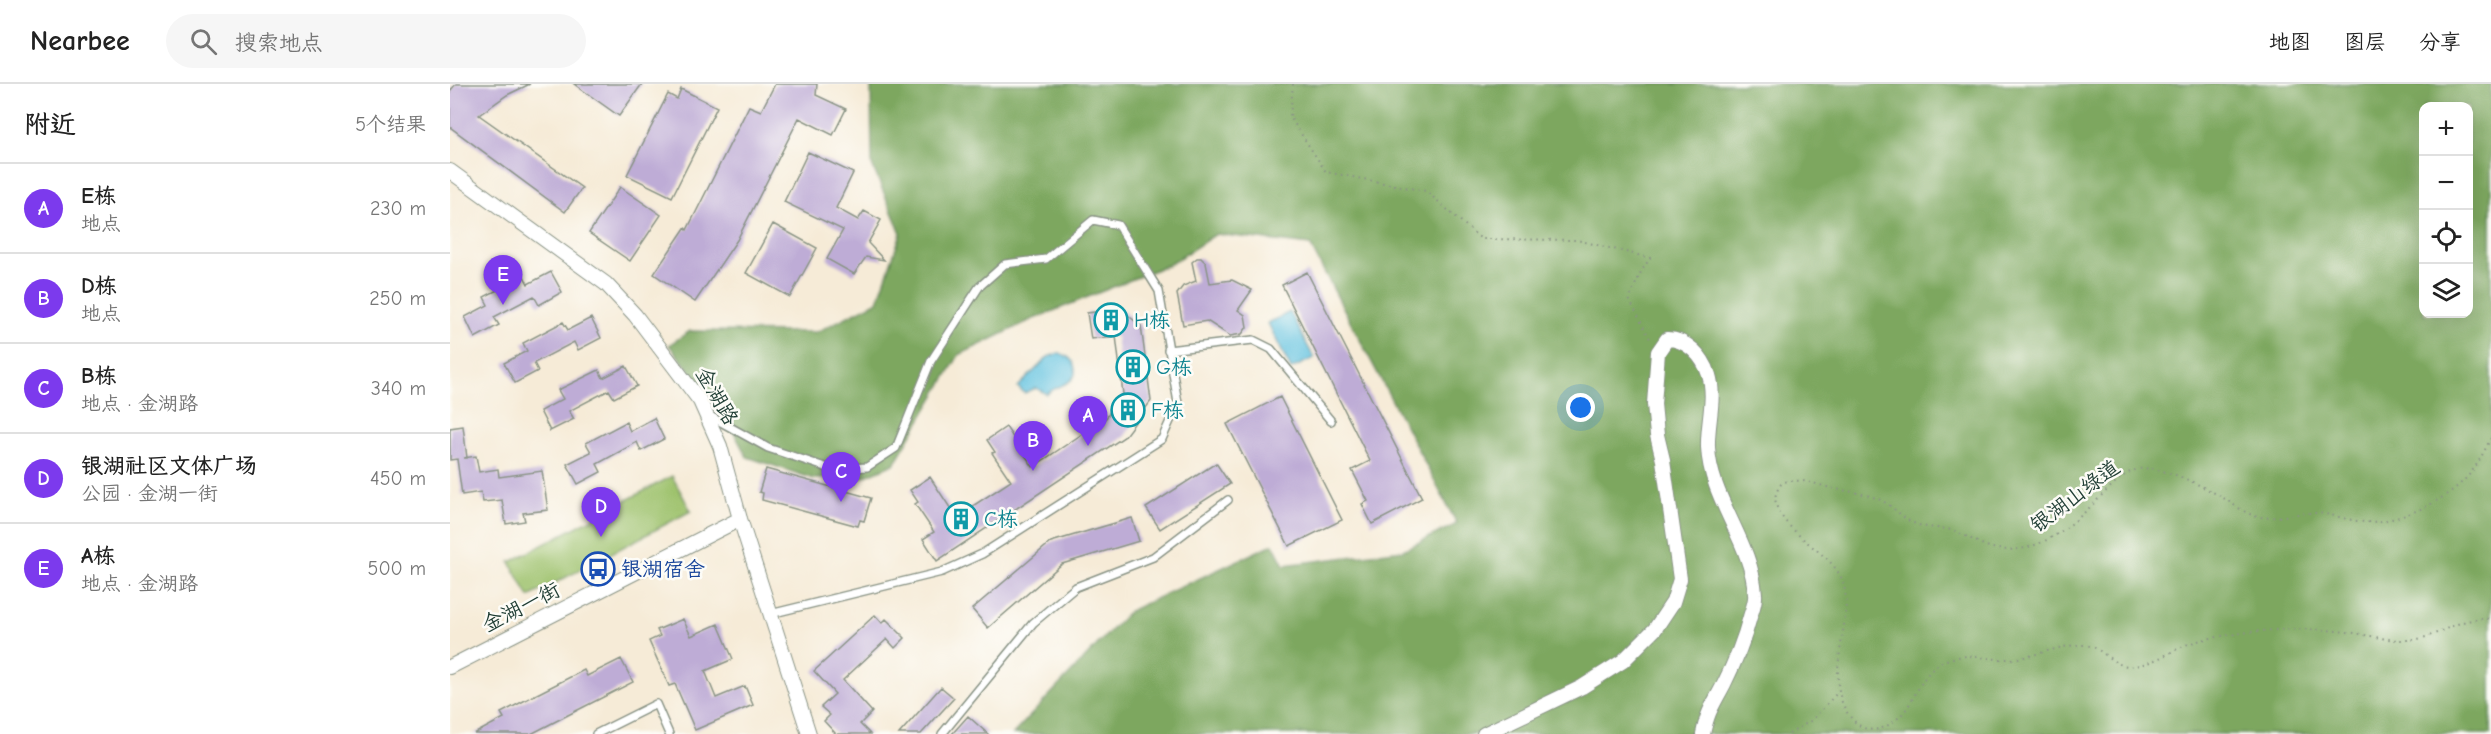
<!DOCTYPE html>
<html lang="zh">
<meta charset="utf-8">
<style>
:root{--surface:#fff;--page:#f6f6f6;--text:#222;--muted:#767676;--line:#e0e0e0;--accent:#7c3aed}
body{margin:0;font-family:"Comic Neue","LXGW WenKai TC",sans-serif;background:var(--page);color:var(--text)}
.controls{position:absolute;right:18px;top:18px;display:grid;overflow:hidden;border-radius:12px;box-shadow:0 6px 24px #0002}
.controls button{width:54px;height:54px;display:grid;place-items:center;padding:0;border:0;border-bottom:2px solid var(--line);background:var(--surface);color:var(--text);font:30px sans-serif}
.you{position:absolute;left:1131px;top:324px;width:21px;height:21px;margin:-15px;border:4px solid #fff;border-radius:50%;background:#1a73e8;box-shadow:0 0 0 9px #1a73e833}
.badge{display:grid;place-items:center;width:39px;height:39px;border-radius:50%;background:var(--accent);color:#fff;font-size:20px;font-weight:700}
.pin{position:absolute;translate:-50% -50px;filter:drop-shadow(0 2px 3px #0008)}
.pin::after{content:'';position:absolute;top:32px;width:21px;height:18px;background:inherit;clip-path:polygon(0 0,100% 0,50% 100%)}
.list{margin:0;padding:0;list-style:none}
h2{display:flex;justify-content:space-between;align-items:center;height:78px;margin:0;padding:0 24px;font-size:26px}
h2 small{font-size:20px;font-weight:400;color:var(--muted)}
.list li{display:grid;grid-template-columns:39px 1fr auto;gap:18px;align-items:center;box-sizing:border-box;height:90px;padding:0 24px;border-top:2px solid var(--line)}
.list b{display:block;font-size:22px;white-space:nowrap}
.list p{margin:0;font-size:20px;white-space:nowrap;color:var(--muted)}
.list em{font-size:20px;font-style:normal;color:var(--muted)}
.icon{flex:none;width:33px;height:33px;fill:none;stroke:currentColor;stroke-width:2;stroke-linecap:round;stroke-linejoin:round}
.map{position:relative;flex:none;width:2041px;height:650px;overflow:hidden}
header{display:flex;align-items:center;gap:36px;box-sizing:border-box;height:84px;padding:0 30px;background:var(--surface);border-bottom:2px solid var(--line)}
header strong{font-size:28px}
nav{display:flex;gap:33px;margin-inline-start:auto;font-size:21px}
.search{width:420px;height:54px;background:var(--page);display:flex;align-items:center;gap:15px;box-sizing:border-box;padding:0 21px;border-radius:33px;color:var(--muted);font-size:22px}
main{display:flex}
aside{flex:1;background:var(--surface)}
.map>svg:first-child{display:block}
.green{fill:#9cc16b;stroke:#5e7f50;stroke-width:1.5}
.forest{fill:#7da75f;stroke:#4e724a;stroke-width:1.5;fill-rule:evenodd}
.water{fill:#62c2e0;stroke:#40808a;stroke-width:1.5}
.building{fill:#beacd6}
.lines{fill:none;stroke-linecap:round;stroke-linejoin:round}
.service-casing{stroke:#8a9486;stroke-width:10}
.minor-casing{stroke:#8a9486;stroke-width:16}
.path{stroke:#8a9486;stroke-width:2;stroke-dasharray:1.5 4.5;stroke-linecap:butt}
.service{stroke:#fff;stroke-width:7}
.minor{stroke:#fff;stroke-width:14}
.labels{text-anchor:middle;stroke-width:5;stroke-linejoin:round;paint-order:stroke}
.culture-label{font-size:21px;fill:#0d838f;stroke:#fdfcf7;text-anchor:start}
.street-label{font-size:21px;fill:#1f3d34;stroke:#fdfcf7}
.transit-label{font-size:21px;fill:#164399;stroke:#fdfcf7;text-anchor:start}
</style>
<header>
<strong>Nearbee</strong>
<div class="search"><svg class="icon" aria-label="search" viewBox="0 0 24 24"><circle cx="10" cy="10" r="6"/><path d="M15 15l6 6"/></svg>搜索地点</div>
<nav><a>地图</a><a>图层</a><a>分享</a></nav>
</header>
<main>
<aside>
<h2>附近<small>5个结果</small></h2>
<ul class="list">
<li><span class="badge">A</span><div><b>E栋</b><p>地点</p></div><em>230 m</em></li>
<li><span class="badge">B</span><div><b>D栋</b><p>地点</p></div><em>250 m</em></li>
<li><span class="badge">C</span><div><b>B栋</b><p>地点 · 金湖路</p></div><em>340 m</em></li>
<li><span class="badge">D</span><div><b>银湖社区文体广场</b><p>公园 · 金湖一街</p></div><em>450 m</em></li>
<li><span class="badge">E</span><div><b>A栋</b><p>地点 · 金湖路</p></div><em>500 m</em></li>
</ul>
</aside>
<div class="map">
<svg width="2041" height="650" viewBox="0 0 2041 650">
<rect width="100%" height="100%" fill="#fdfcf7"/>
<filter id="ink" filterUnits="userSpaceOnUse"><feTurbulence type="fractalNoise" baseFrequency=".0167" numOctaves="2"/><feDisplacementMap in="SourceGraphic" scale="12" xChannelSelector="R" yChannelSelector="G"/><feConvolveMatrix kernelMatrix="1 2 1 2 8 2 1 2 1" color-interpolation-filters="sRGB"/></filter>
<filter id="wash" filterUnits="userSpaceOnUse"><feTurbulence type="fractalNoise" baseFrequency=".008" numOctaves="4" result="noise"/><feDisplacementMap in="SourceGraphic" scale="24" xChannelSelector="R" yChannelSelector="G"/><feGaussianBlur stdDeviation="1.35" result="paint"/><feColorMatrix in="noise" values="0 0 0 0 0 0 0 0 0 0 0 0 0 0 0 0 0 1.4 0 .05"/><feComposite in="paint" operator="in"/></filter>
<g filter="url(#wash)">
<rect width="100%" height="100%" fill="#f6ebd7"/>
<path class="green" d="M222,392L241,427L79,513L60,478Z"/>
<path class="forest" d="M421,0H2041V650H563L679,527L823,460L834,481L953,466L1007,440L860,161L766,150L720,180L581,236L509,271L444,380L411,394L364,395L297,373L272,326L219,261L240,247L367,248L428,217L451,149L422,81ZM1974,22H2018V230H1974Z"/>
<path class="water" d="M840,228L864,274L841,285L818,239Z
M609,269C616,271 622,274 624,281C631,301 606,300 597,310L586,304L574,309L568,303L598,273Z"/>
<g id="blocks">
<path class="building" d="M6,0H80L57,11L29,31L132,104L115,128L0,43V7Z
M124,0H192L169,32Z
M325,0H367L366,11L396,25L383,51L349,34L287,156L245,218L204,190L235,144L237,146L299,22L311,27Z
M231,5L267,23L222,113L177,91L218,10L227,15Z
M358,68L403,89L386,124L408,136L414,127L431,136L418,159L434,176L416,173L404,190L377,175L393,146L334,118Z
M170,103L211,131L180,177L139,149Z
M323,140L367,164L340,213L296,189Z
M747,174H751L756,179L760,199L782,196L802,206L788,226L795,231L797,243L792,250L780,252L757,237L733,241L727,210L733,202L746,197L742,178Z
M101,188L112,208L89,221L84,212L44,233L49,241L25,254L15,233L38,221L34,213L74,192L78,200Z
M857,188L972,414L922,440L912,420L918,417L902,386L920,377L832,201Z
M670,225L691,242L701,317L674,353L487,477L473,455L484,448L465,420L468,418L460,406L480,393L506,433L561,397L542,369L545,368L537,356L556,343L583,383L656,334L673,310L666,252L641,255L637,229Z
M141,234L151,254L128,266L124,258L84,279L88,287L65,299L54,279L77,267L73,259L113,238L118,246Z
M176,282L187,302L164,314L159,306L119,327L124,335L100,347L90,327L113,315L108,306L149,286L153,294Z
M830,313L892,436L839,462L777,340Z
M204,334L214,355L191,367L187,358L147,380L151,388L128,400L117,380L141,368L136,359L176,338L180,347Z
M13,342L17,374H14L26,372L29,388L48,385L49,393L92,387L98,426L73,429L75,437L56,440L52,416L33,418L31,408L12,411L7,375L0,376V344Z
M766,379L780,400L710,445L696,424Z
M316,385L421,414L414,437L410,436L408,442L312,416L313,409L309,408Z
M682,434L689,457L612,480L538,544L522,525L601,458Z
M425,531L432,539L436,535L455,554L445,564L437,555L393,596L422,628L410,640L420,650H386L374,637L380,631L371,623L385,610L364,587Z
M233,535L241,552L268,540L283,575L255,587L266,614L295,602L303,621L245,646L225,600L219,602L199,557L210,552L207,546Z
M171,575L183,598L116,632L81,650H24L54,634L51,629L85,611L134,586L137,592Z
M491,603L504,614L471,650H449Z
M518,632L538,650H502Z"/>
</g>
</g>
<g filter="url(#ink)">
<use href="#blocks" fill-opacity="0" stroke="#8a9486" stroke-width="1.5"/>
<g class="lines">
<g class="service-casing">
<path id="service" d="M718,266L803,256L821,265L881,337
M260,332L318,364L381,385L417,383L446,364L481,277L529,203L555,180L596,175L643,136L668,141L709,207L728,319L712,355L532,470L492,488L320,530
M146,650L206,620L219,650
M492,650L583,539L626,503L703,473L778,416"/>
</g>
<g class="minor-casing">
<path id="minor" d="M0,87L156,200L185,231L250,317L270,362L290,435L359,650
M0,583L290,435
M1034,650L1132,603L1173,577L1205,545L1223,518L1230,495L1213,376L1207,351L1204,320L1208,268L1217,255C1237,255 1253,272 1259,291C1266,314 1257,340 1258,363C1260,415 1302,458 1305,510C1306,517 1302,526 1300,533C1294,556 1285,578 1274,600C1263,621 1258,626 1253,650"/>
</g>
<path class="path" d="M843,0L840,33L876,88L976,107L1031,155L1127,156L1200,174L1191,188L1179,215L1200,255
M2041,354C2034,367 2028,381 2018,392C1996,417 1949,439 1916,438C1898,437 1881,429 1864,429C1844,428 1821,438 1802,431C1792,427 1781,419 1772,413C1752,402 1712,381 1689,385C1674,388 1664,400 1653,410C1625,439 1591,471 1548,465C1533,463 1521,454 1507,448C1496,443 1485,445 1473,442C1461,440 1452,432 1443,424C1426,410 1406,409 1385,405C1371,402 1356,395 1342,397C1335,397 1331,398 1328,405C1313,432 1367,463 1381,479C1387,486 1392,493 1394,502C1404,543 1368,602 1405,638C1413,645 1420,647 1429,645C1440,642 1451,633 1457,624C1470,604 1477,580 1503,574C1521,569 1539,576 1556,575C1582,575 1608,560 1634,561C1653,562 1661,583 1681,582C1702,581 1719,568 1738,560C1749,556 1761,554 1772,552C1813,545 1855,543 1896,548C1916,550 1936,557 1957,556C1991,555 2004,532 2041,535
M1339,650L1362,636L1389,607"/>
<use href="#service" class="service"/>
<use href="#minor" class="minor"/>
</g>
</g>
<defs>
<g id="building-ring" transform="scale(1.725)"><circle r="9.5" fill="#fdfcf7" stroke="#0f9aa8" stroke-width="1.5"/><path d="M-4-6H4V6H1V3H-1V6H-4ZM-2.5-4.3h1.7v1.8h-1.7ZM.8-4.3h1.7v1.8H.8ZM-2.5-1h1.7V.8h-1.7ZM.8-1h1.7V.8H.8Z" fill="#0f9aa8"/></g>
<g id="bus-ring" transform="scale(1.725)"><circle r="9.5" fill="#fdfcf7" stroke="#1a4fb4" stroke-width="1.5"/><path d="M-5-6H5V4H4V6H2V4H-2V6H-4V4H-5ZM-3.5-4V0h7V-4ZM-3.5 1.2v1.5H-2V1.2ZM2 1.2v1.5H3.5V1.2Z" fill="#1a4fb4"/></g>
</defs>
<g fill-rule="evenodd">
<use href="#building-ring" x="661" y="236"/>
<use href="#building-ring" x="683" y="283"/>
<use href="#building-ring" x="678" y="326"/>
<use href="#building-ring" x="511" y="435"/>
<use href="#bus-ring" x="148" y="485"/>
</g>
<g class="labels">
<g class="culture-label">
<text x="684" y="243">H栋</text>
<text x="706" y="290">G栋</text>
<text x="701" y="333">F栋</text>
<text x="534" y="442">C栋</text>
</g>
<g class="street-label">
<text transform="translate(267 312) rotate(60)" y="7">金湖路</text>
<text transform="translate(1625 412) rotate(-37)" y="7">银湖山绿道</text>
<text transform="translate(71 523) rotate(-27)" y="7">金湖一街</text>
</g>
<g class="transit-label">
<text x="171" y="492">银湖宿舍</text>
</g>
</g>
</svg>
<div class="controls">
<button>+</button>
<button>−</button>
<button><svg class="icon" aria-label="locate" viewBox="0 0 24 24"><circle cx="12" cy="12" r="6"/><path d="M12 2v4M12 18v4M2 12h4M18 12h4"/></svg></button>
<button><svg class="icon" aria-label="layers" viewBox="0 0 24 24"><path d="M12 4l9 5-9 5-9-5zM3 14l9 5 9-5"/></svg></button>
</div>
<div class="you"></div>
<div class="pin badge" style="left:638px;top:362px">A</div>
<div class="pin badge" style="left:583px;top:387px">B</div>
<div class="pin badge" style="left:391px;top:418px">C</div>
<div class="pin badge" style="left:151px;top:453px">D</div>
<div class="pin badge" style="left:53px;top:221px">E</div>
</div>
</main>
